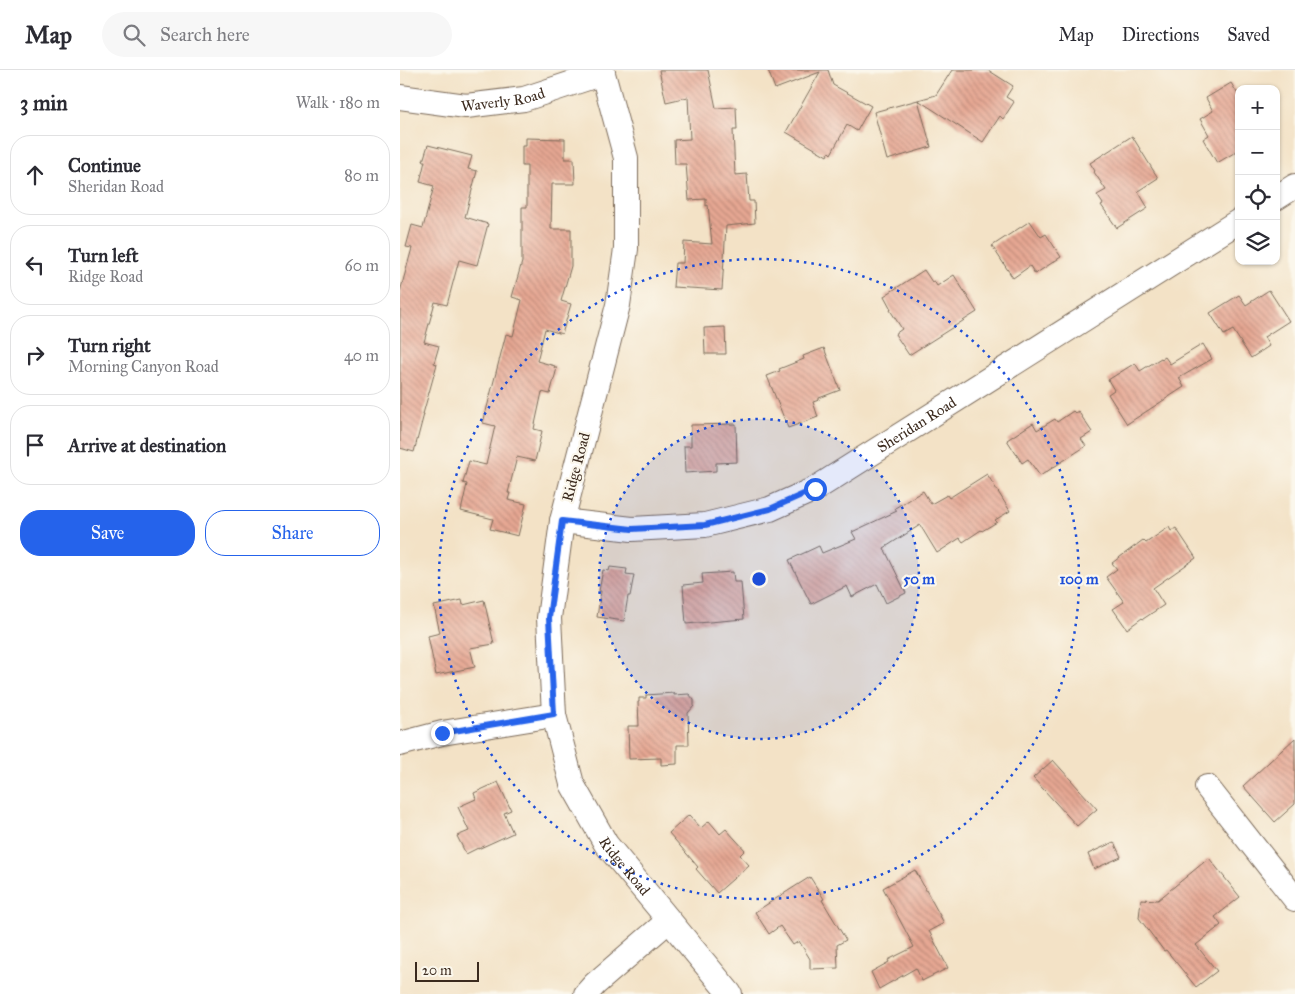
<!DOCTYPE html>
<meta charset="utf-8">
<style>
:root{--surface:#fff;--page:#f7f7f7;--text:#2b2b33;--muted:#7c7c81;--line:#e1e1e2;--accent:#2563eb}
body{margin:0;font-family:"IM FELL Great Primer",serif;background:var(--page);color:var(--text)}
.controls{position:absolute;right:15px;top:15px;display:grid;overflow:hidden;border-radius:10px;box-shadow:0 1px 4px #0004}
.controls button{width:45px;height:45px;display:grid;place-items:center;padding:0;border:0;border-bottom:1px solid var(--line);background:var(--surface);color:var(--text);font:25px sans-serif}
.scale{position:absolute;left:15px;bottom:12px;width:64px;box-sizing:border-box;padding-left:5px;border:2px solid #3b2a1e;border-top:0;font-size:14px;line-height:18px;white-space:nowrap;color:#3b2a1e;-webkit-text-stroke:4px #fbf7ec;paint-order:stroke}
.stop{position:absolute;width:15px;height:15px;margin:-11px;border:4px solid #2563eb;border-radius:50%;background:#fff}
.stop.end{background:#2563eb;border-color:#fff;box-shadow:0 1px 5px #0008}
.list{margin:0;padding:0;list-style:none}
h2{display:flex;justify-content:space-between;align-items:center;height:65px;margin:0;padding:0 20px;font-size:21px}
h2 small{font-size:16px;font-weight:400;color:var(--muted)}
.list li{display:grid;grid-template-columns:32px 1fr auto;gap:15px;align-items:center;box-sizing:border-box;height:80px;margin:0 10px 10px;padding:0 10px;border:1px solid var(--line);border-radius:20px}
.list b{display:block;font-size:19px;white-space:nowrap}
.list p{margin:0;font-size:16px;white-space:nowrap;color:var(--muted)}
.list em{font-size:16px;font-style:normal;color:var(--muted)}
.actions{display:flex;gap:10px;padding:15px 20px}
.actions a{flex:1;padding:11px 0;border:1px solid var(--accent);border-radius:20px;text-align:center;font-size:18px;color:var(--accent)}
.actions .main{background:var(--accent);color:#fff}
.icon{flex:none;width:28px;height:28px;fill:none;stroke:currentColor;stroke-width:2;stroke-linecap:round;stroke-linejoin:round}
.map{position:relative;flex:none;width:895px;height:924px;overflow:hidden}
header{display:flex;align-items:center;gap:30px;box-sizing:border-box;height:70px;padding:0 25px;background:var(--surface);border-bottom:1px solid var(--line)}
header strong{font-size:24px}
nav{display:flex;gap:28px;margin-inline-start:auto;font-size:18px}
.search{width:350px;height:45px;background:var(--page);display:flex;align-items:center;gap:12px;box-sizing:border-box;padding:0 18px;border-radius:28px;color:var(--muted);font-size:19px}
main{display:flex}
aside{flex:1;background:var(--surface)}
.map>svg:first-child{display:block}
.building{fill:url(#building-back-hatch)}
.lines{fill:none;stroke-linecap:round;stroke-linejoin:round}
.minor-casing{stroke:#7b6a59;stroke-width:26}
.minor{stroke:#fff;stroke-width:24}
.route{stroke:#2563eb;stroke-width:6}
.ring{fill:none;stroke:#1d4ed8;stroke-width:2.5;stroke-dasharray:2.5 5}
.labels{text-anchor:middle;stroke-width:4.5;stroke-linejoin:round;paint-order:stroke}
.street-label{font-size:15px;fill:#3b2a1e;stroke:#fbf7ec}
.centre{fill:#1d4ed8;stroke:#fbf7ec;stroke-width:2.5}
.ring-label{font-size:15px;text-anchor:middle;font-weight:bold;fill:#1d4ed8;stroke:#fbf7ec;stroke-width:4.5;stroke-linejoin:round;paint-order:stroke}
</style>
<header>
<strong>Map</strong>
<div class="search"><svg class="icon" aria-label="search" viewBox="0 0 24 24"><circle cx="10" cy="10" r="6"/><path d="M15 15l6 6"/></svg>Search here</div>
<nav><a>Map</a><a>Directions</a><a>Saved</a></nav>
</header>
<main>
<aside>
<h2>3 min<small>Walk · 180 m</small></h2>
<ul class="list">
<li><svg class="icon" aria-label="ahead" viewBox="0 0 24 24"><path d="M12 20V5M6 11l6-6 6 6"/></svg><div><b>Continue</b><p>Sheridan Road</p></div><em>80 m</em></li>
<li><svg class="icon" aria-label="left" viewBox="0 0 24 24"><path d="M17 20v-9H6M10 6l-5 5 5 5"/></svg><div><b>Turn left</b><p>Ridge Road</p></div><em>60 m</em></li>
<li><svg class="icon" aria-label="right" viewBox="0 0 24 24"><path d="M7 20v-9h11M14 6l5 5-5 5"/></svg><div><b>Turn right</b><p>Morning Canyon Road</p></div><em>40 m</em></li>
<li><svg class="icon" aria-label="arrive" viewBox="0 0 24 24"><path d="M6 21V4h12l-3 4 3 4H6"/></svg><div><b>Arrive at destination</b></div></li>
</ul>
<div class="actions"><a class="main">Save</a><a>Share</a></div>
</aside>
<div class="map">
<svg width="895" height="924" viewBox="0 0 895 924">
<defs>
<pattern id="building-back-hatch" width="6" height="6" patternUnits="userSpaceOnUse" patternTransform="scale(1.25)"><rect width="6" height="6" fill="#e6a793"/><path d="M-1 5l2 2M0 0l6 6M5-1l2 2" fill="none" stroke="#bc8877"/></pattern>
</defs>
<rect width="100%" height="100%" fill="#fbf7ec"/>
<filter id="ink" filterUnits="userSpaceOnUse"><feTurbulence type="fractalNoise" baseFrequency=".02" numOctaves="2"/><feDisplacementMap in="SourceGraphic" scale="10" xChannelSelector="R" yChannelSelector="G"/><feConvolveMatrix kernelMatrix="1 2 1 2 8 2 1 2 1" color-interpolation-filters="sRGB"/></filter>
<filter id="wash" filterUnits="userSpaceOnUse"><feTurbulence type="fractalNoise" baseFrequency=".0096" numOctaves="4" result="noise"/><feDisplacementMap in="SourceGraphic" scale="20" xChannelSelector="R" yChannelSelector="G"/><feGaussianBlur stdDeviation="1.12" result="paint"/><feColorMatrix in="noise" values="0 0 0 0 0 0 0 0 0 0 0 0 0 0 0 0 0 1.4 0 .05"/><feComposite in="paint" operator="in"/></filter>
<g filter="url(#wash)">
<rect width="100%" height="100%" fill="#f3e2c6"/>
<g id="blocks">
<path class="building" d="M259,0H308L316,38L336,37L337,60H333L335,105L347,104L349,131H354L355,153L326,156L322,220L273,217L275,193H283L284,172L312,174L308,135L306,136V129L289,130L286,94H275L274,70L290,69L288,27L266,32Z
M368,0H428L433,15L471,36L457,61L447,55L431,84L429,82L427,86L386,62L420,2L375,19Z
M552,0H588L613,16L606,27L614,32L603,49L600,46L583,72L518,30L536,25Z
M831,13L839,26V80L817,93L803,69L809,65L800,49L813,41L806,28Z
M518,30L531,77L487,90L474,42Z
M732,66L758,108L738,121L748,138L717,158L701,135L703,134L697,125L706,120L694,102L695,101L690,93Z
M126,68L165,69V89H174L175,114H152L151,159H171V196L161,231L171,234L162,264L145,259L137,291L155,296L154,298H157L150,324L142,322L134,359L142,361L135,391L117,387L108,423H110L108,430L126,434L118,466L90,459L93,449L61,441L67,414L63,413L69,391L86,395L95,356L83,353L106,264L113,266L122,230L112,227L122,192V137H127V96H122V76H126Z
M28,75L72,86L68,99L77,101L65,147L88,154L77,195L59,190L47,235L35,232L24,272L39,276L34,293L37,294L23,344H24L14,382L0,378V222L12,178L6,177L12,155L23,158L34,116L20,112L25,91H23Z
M630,151L641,167L646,164L661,187L635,204L630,196L613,208L592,176Z
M524,200L532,212L534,211L537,216L554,205L577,242L509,285L495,264L502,259L490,240L491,239L484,226Z
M869,220L889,251L864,267L869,276L851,288L833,260L824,265L810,243L839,225L846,235Z
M325,257L326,284H305L304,258Z
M803,274L812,289L779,308L784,317L727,354L708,324L714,320L708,310L735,293L740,301L761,288L762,289L765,287L770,294Z
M424,278L440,320L419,328V330L413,332L418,347L388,358L367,306L380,301L379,299L404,289L403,286Z
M673,341L675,343L678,341L692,362L681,369L686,376L640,406L628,389L622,393L607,370L633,353L637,360L655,349L657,352Z
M336,354L337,392L316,393V401L285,403L284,376H291V355Z
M587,404L610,441L595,450L597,452L582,461L581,460L563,472L560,468L537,483L520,455L484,478L506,523L486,533L477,514L452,527L447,516L411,534L389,490L419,476L422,483L456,469L452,462L497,441L495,438L523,421L531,434L547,425L549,428Z
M769,457L771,461L776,458L796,488L753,518L764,535L743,549L742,548L727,559L713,539L724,532L706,507L717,499L712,493L743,470L746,473Z
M210,497L227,499L226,504L234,505L230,526H228L224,551L197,547L201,521H199L203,500L209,501Z
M333,502L334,512H341L344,549L286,554L283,515L303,513L302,504Z
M62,530L63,535L84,530L94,574L70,578L75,597L36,605L28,566L40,563L34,536Z
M274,623V625L289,624L294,630V636L288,643L289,675H277V694L261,695V688L229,689L228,656H239L238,632H239V628H246V625Z
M895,668V734L875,752L843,716Z
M653,690L697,739L677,756L633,708Z
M98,712L111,740L104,743L113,763L78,779V778L66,784L57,766L69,761L58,737L76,729L74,723Z
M289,745L301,758L309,751L320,764L326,759L345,780L340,785L349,795L317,823L296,799L298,797L269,763Z
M714,772L721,787L694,799L688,784Z
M809,788L840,827L815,847L821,855L796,875L817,901L796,917L766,880L764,881L739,848L741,829L758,830Z
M515,800L544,853L529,861L548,898L522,911L516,898L479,919L471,902L489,892L488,890L514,877L483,818Z
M410,807L424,829L422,830L446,870L437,875L438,898L410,899V889L399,871L393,875L380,856L369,864L355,842Z"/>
</g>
</g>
<g filter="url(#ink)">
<use href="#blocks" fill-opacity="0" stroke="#7b6a59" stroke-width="1"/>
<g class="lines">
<g class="minor-casing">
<g id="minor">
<path id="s1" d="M202,0L226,88V179L218,235L162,451L149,548L154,645L172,714L206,774L330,924"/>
<path id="s2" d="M0,27L66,36L124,29L203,3"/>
<path d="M876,128L895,116"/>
<path id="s3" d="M162,451L232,459L305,455L370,439L415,419L839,151"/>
<path d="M0,674L42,663L154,645"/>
<path d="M807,717L895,829"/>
<path d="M186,924L195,914L268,851"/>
</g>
</g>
<use href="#minor" class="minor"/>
</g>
</g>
<g class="lines" filter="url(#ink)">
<path class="route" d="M42,663L154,644L149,548L162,451L232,459L305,455L370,439L415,419"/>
</g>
<circle cx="359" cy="509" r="160" fill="#1d4ed8" fill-opacity=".12"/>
<g class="ring">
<circle cx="359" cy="509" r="160"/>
<circle cx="359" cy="509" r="320"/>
</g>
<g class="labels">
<g class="street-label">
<text dy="5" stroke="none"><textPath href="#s2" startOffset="104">Waverly Road</textPath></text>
<text dy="5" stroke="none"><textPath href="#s3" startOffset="380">Sheridan Road</textPath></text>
<text transform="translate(176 397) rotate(-75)" y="5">Ridge Road</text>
<text dy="5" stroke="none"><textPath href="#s1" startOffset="826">Ridge Road</textPath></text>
</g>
</g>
<circle cx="359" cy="509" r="8" class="centre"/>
<g class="ring-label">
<text x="519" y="514">50 m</text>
<text x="679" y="514">100 m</text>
</g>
</svg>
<div class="controls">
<button>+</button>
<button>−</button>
<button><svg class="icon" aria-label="locate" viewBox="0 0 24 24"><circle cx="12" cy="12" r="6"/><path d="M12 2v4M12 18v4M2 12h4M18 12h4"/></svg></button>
<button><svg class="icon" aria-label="layers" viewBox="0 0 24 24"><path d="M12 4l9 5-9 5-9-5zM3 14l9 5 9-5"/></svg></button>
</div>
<div class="scale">20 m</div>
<div class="stop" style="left:415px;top:419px"></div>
<div class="stop end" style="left:42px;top:663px"></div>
</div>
</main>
